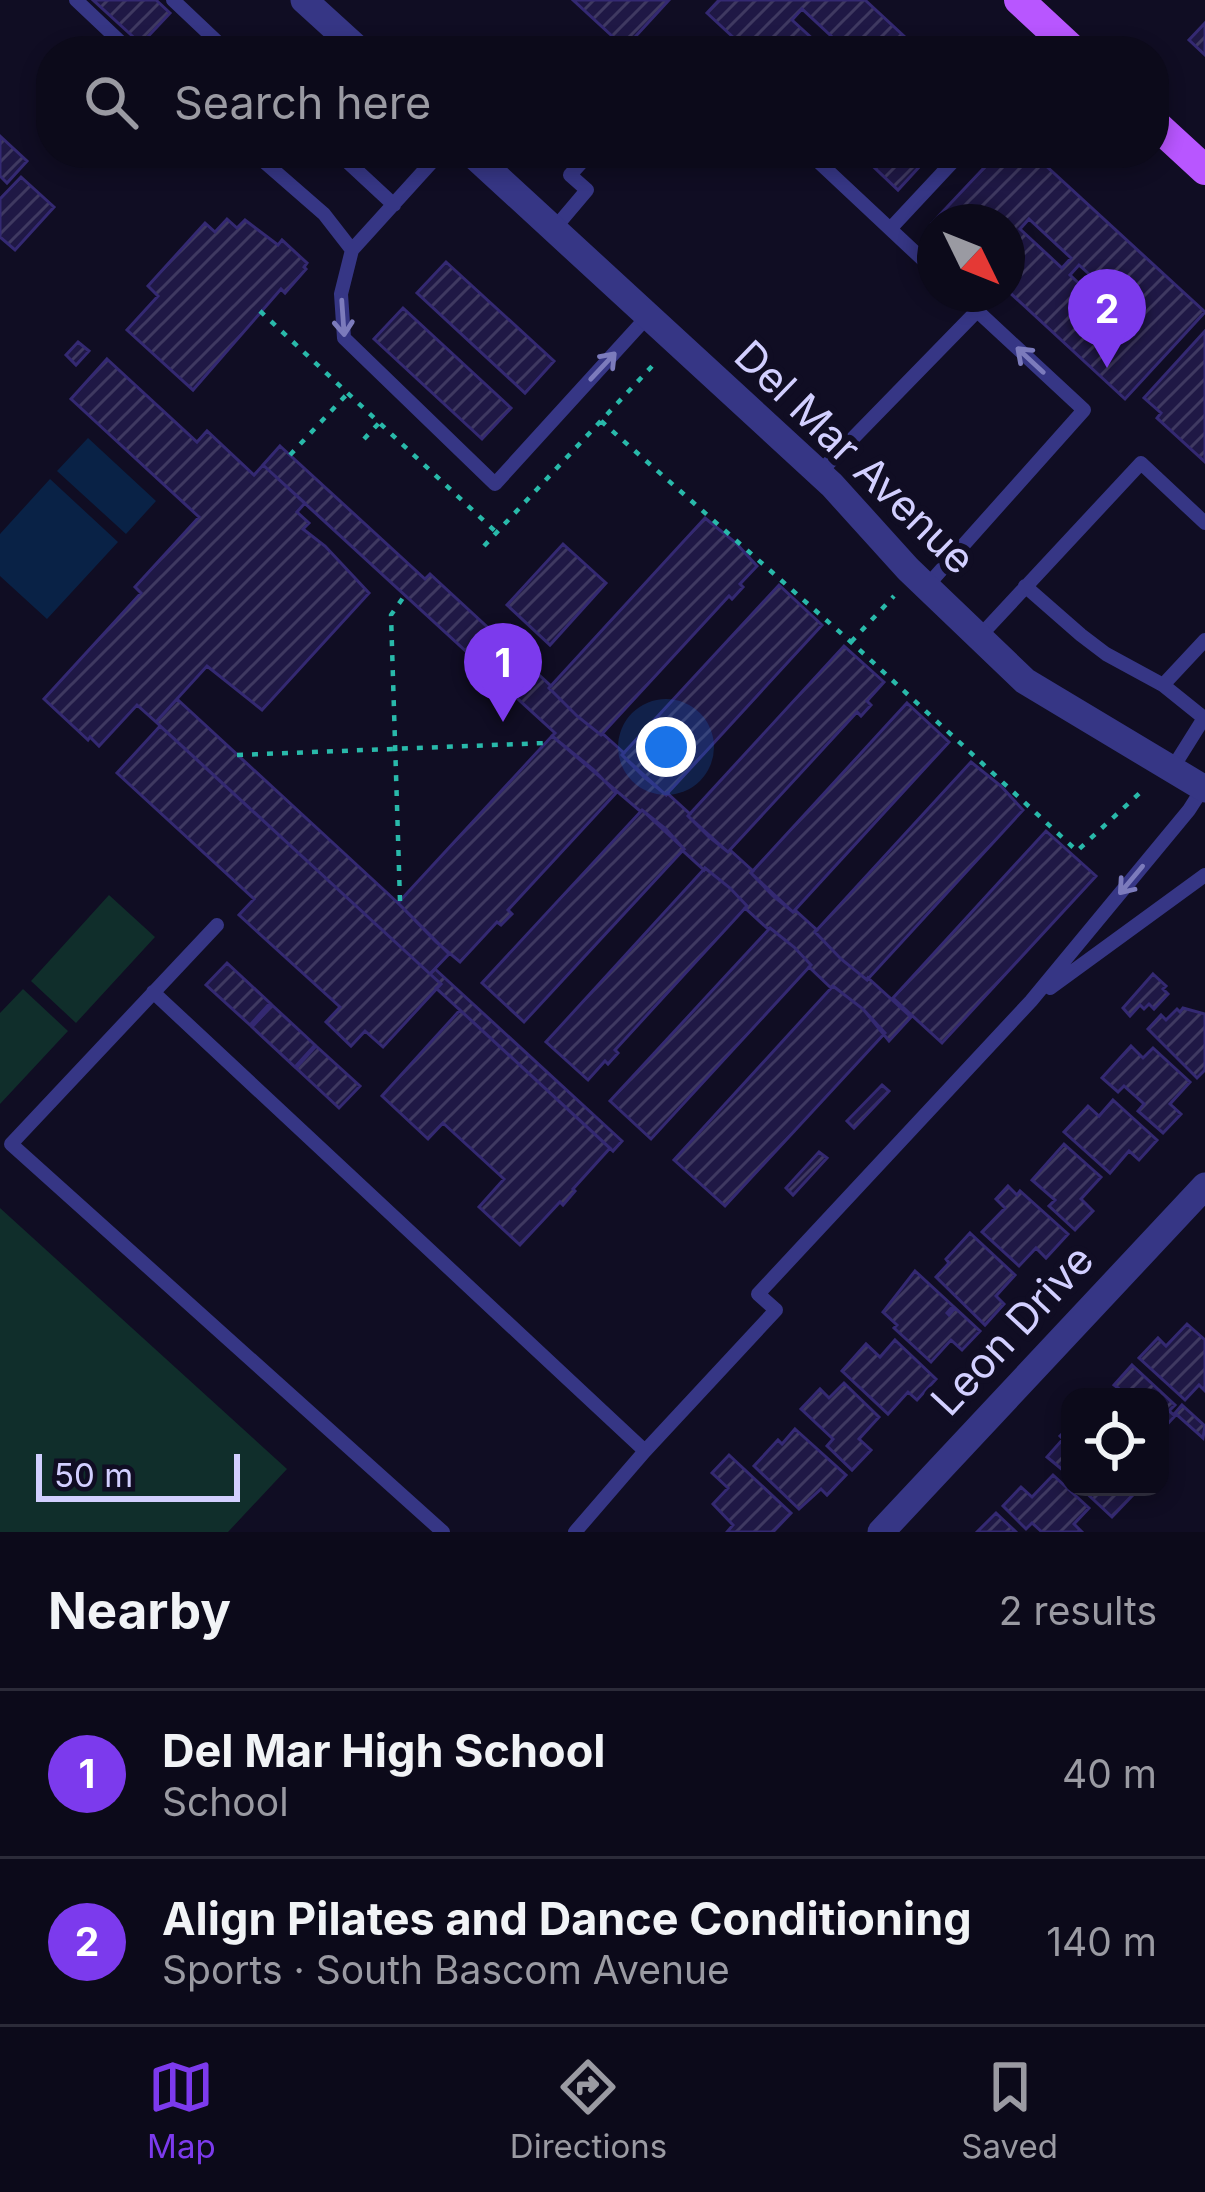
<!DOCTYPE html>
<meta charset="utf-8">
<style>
:root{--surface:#0c0a1a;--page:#1a1827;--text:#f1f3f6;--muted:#9a9aa2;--line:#2c2b39;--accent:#7c3aed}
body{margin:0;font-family:Inter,sans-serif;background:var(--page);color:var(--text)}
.controls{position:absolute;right:36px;bottom:36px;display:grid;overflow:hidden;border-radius:24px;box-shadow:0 6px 18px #0003}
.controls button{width:108px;height:108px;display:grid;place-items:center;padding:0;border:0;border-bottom:3px solid var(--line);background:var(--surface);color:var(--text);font:60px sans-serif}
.compass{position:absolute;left:917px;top:204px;width:108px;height:108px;border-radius:50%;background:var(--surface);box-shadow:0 6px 18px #0003;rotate:133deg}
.scale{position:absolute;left:36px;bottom:30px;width:204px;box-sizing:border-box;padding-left:12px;border:6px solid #d2cfff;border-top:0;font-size:33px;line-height:42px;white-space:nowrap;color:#d2cfff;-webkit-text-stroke:9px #100d23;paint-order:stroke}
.you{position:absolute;left:666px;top:747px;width:42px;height:42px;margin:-30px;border:9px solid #fff;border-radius:50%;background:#1a73e8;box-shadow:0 0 0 18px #1a73e833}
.badge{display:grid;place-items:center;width:78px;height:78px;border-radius:50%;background:var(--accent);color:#fff;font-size:39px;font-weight:700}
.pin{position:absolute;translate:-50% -99px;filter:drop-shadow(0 3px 6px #0008)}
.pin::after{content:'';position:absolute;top:63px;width:42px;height:36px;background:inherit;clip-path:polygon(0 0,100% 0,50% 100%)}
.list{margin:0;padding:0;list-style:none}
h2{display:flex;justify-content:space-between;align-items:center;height:156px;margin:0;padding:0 48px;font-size:51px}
h2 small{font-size:39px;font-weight:400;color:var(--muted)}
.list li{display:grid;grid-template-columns:78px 1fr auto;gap:36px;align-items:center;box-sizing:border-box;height:168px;padding:0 48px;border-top:3px solid var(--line)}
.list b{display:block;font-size:45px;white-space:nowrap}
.list p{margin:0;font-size:39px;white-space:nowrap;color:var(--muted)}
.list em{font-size:39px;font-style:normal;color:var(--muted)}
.icon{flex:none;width:66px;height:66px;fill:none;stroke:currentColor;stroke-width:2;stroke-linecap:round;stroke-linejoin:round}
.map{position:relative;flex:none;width:1205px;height:1532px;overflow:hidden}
.search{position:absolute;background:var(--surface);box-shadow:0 6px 18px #0003;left:36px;right:36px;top:36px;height:132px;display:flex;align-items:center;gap:30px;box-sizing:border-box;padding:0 42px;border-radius:48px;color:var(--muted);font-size:45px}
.sheet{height:492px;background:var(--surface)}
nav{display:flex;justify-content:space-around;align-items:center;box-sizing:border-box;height:168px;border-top:3px solid var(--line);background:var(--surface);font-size:33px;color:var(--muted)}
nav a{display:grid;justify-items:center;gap:6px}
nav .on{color:var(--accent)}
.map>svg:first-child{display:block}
.pitch{fill:#102e2b}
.water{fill:#092246}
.building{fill:url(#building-hatch);stroke:#342972;stroke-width:3;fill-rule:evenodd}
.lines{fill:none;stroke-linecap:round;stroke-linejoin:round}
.path{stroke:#29b9aa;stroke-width:4.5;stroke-dasharray:6 9;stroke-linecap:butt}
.lane{stroke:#363685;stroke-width:14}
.street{stroke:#363685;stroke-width:27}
.primary{stroke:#b856ff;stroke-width:30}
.oneway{stroke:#7c7bbc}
.labels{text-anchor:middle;stroke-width:12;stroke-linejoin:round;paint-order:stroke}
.street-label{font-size:42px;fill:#d2cfff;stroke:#100d23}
</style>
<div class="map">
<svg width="1205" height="1532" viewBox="0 0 1205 1532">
<defs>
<pattern id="building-hatch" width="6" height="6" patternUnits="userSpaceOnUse" patternTransform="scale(3)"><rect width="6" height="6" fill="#1f1845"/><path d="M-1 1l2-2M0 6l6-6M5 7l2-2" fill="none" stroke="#3f3961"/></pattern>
</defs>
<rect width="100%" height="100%" fill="#100d23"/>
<path class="pitch" d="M109,895L155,937L76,1023L31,981Z
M23,989L68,1031L0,1104V1013Z
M0,1208L287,1469L228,1532H0Z"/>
<path class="water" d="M88,438L156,501L126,534L57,471Z
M50,479L118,542L47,619L0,576V534Z"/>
<path class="building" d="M93,0H156L170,13L141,44Z
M573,0H669L625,48Z
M719,0H865L920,51H843L845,49L802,9L792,20L826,51H748L707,13Z
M1205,23V55L1189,40Z
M0,136L27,161L7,183L0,176Z
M859,153H932L898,190Z
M998,153H1032L1205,312L1125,399L1007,290V222H933ZM1029,219L1071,258L1062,268L1020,229ZM1079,265L1120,302L1110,313L1070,275Z
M21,177L54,207L15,250L0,237V199Z
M227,219L237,228L245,220L278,245L282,240L307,263L304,267L306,269L285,293L281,289L193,390L127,330L158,296L148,286L205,223L215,232Z
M446,262L554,361L525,393L417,293Z
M403,308L511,408L482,439L374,339Z
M1205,331V462L1157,418L1161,413L1144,398Z
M78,342L89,351L76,365L66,355Z
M107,359L197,442L207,431L254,475L263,465L305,503L297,512L309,523L303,529L325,546L369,593L262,710L207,666L156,722L137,705L99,746L90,737L88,740L44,699L141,593L135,587L199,517L71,399Z
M280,446L425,579L430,574L551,686L549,688L577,716L601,735L603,734L624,753L622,755L644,777L666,795L667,793L690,814L688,816L709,837L728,852L730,850L753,871L751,873L773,896L793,912L795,910L817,930L815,932L841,959L867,980L868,978L911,1017L889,1041L863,1009L833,986L831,988L809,967L811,965L794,947L770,928L768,929L745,908L747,906L730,888L705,868L704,870L682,850L684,849L666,829L642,810L640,811L552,736L555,733L263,465Z
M705,518L736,543L757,566L740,584L743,587L732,599L729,596L601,735L577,716L549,688Z
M563,544L606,583L550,645L507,605Z
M779,585L822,625L666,795L622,755Z
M844,646L884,682L867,701L871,705L861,716L857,712L728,852L688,816Z
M177,699L398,903L449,954L430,974L156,722Z
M907,703L949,742L793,912L751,873Z
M160,726L441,984L383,1047L365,1031L351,1046L326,1022L340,1007L239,915L254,899L117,773Z
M552,736L594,770L616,793L508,910L512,914L501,925L497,922L460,962L436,942L398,903Z
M971,762L1001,786L1023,810L867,980L841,959L815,932Z
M642,810L684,849L524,1022L482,983Z
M1046,831L1096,876L942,1043L893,998Z
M705,868L730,888L747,906L615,1050L618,1053L608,1064L605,1061L588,1080L546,1042Z
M770,928L794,947L811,965L651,1139L610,1101Z
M227,963L270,1003L250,1025L206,985Z
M435,969L622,1141L613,1151L436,988L441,984L430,974Z
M1153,974L1166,986L1163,989L1168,994L1154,1009L1149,1004L1144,1009L1140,1005L1130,1016L1123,1008Z
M833,986L863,1009L885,1033L725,1206L674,1160Z
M272,1005L315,1045L295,1067L252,1027Z
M1183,1008L1205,1014V1070L1197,1078L1148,1029L1161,1015L1166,1020L1177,1009L1180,1012Z
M460,1010L610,1148L573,1189L575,1191L563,1205L560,1202L520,1245L479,1207L504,1179L443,1123L428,1139L382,1096Z
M316,1046L360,1086L339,1108L296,1068Z
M1131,1046L1143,1058L1153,1048L1190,1082L1170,1104L1181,1114L1163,1133L1138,1111L1144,1104L1124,1086L1118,1092L1102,1078Z
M882,1085L889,1091L854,1128L847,1121Z
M1113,1100L1157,1140L1139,1160L1129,1151L1110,1173L1064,1132L1088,1106L1099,1116Z
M1064,1144L1101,1177L1081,1199L1093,1211L1075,1230L1049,1206L1055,1200L1032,1180Z
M819,1152L827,1158L793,1195L786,1188Z
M1008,1186L1017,1195L1020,1191L1068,1234L1046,1258L1036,1248L1019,1266L982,1232L1005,1208L996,1199Z
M970,1233L1015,1275L996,1296L1004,1304L985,1325L936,1277L949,1263L946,1259Z
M915,1271L953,1306L947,1313L949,1315L955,1308L980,1331L962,1350L951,1340L931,1362L894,1328L897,1325L883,1312Z
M1187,1324L1205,1340V1391L1199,1385L1185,1400L1139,1358L1158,1338L1166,1346Z
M895,1340L936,1379L917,1400L908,1392L888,1414L842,1371L866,1344L880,1357Z
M1132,1365L1175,1405L1169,1411L1175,1416L1160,1432V1397H1109L1118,1388L1114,1385Z
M844,1383L879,1417L859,1439L871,1450L852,1470L827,1446L833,1439L801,1409L820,1389L829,1398Z
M1182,1405L1205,1426L1203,1438L1175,1413Z
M1070,1426V1476L1047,1457L1063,1439L1060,1436Z
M795,1429L846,1475L827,1495L821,1489L799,1509L754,1466L778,1440L782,1444Z
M729,1455L791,1513L773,1532H727L733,1525L713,1504L728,1488L712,1473Z
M1053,1475L1089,1508L1074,1524L1082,1532H1042L1032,1523L1026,1529L1003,1506L1021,1487L1032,1497Z
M1080,1487H1132L1129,1490L1134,1494L1112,1517Z
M996,1513L1016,1532H977Z"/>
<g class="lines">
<path class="path" d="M260,311L497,533
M601,421L851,642L1077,851L1144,789
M364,439L379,423
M290,455L348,393
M484,546L655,363
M851,642L894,596
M237,755L546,743
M400,901L391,615L405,595"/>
<path class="lane" d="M76,0L130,51
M173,0L227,51
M685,51L692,44L700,51
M254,153L324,214L352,250
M338,153L394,205
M440,153L352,250L341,294L344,338L495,484L648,316
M809,153L935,271
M554,229L587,190L570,175L590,153
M890,229L961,153
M819,473L977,311
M1025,586L1081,635L1106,654L1163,685L1204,718L1172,769
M926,587L1084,410L959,294
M979,637L1141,463L1205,523
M1163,685L1205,640
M217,925L11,1144L443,1532
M1050,988L1205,875
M153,992L645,1451
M575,1532L645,1451L776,1310L758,1294L1031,1001L1189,810L1203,788"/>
<path class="street" d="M304,0L360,51
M471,153L832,485L908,569L1025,681L1205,789
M881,1532L1205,1186"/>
<path class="primary" d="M1019,0L1074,51
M1154,123L1205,170"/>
</g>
<defs><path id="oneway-shaft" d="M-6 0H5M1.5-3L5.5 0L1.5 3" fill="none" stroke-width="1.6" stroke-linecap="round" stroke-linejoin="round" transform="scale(3)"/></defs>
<g class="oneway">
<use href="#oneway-shaft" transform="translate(343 318) rotate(86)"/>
<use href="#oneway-shaft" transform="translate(1030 360) rotate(-137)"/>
<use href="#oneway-shaft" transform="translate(603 366) rotate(-47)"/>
<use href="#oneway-shaft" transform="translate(1131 880) rotate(130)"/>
</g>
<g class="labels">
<g class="street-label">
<text transform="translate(855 457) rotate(44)" y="15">Del Mar Avenue</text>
<text transform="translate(1012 1330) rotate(-47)" y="15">Leon Drive</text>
</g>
</g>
</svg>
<div class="controls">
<button><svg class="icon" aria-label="locate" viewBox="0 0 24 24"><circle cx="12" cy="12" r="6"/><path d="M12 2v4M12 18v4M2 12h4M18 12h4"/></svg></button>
</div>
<svg class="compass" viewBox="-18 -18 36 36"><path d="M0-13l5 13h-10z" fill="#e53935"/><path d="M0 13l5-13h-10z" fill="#9a9aa2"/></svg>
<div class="scale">50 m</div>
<div class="you"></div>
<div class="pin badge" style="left:503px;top:722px">1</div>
<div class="pin badge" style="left:1107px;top:368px">2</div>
<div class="search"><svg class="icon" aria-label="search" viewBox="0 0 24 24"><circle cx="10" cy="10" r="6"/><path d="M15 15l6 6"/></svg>Search here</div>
</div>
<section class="sheet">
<h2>Nearby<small>2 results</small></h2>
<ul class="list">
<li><span class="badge">1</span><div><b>Del Mar High School</b><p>School</p></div><em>40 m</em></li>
<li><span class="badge">2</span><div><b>Align Pilates and Dance Conditioning</b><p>Sports · South Bascom Avenue</p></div><em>140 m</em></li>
</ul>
</section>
<nav>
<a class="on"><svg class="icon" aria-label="map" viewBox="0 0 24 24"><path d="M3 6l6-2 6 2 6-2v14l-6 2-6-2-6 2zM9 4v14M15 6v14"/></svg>Map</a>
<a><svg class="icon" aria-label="directions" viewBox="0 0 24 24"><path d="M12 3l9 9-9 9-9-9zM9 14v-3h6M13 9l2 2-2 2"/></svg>Directions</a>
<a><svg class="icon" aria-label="saved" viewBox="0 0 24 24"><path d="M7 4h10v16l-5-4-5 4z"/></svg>Saved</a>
</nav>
